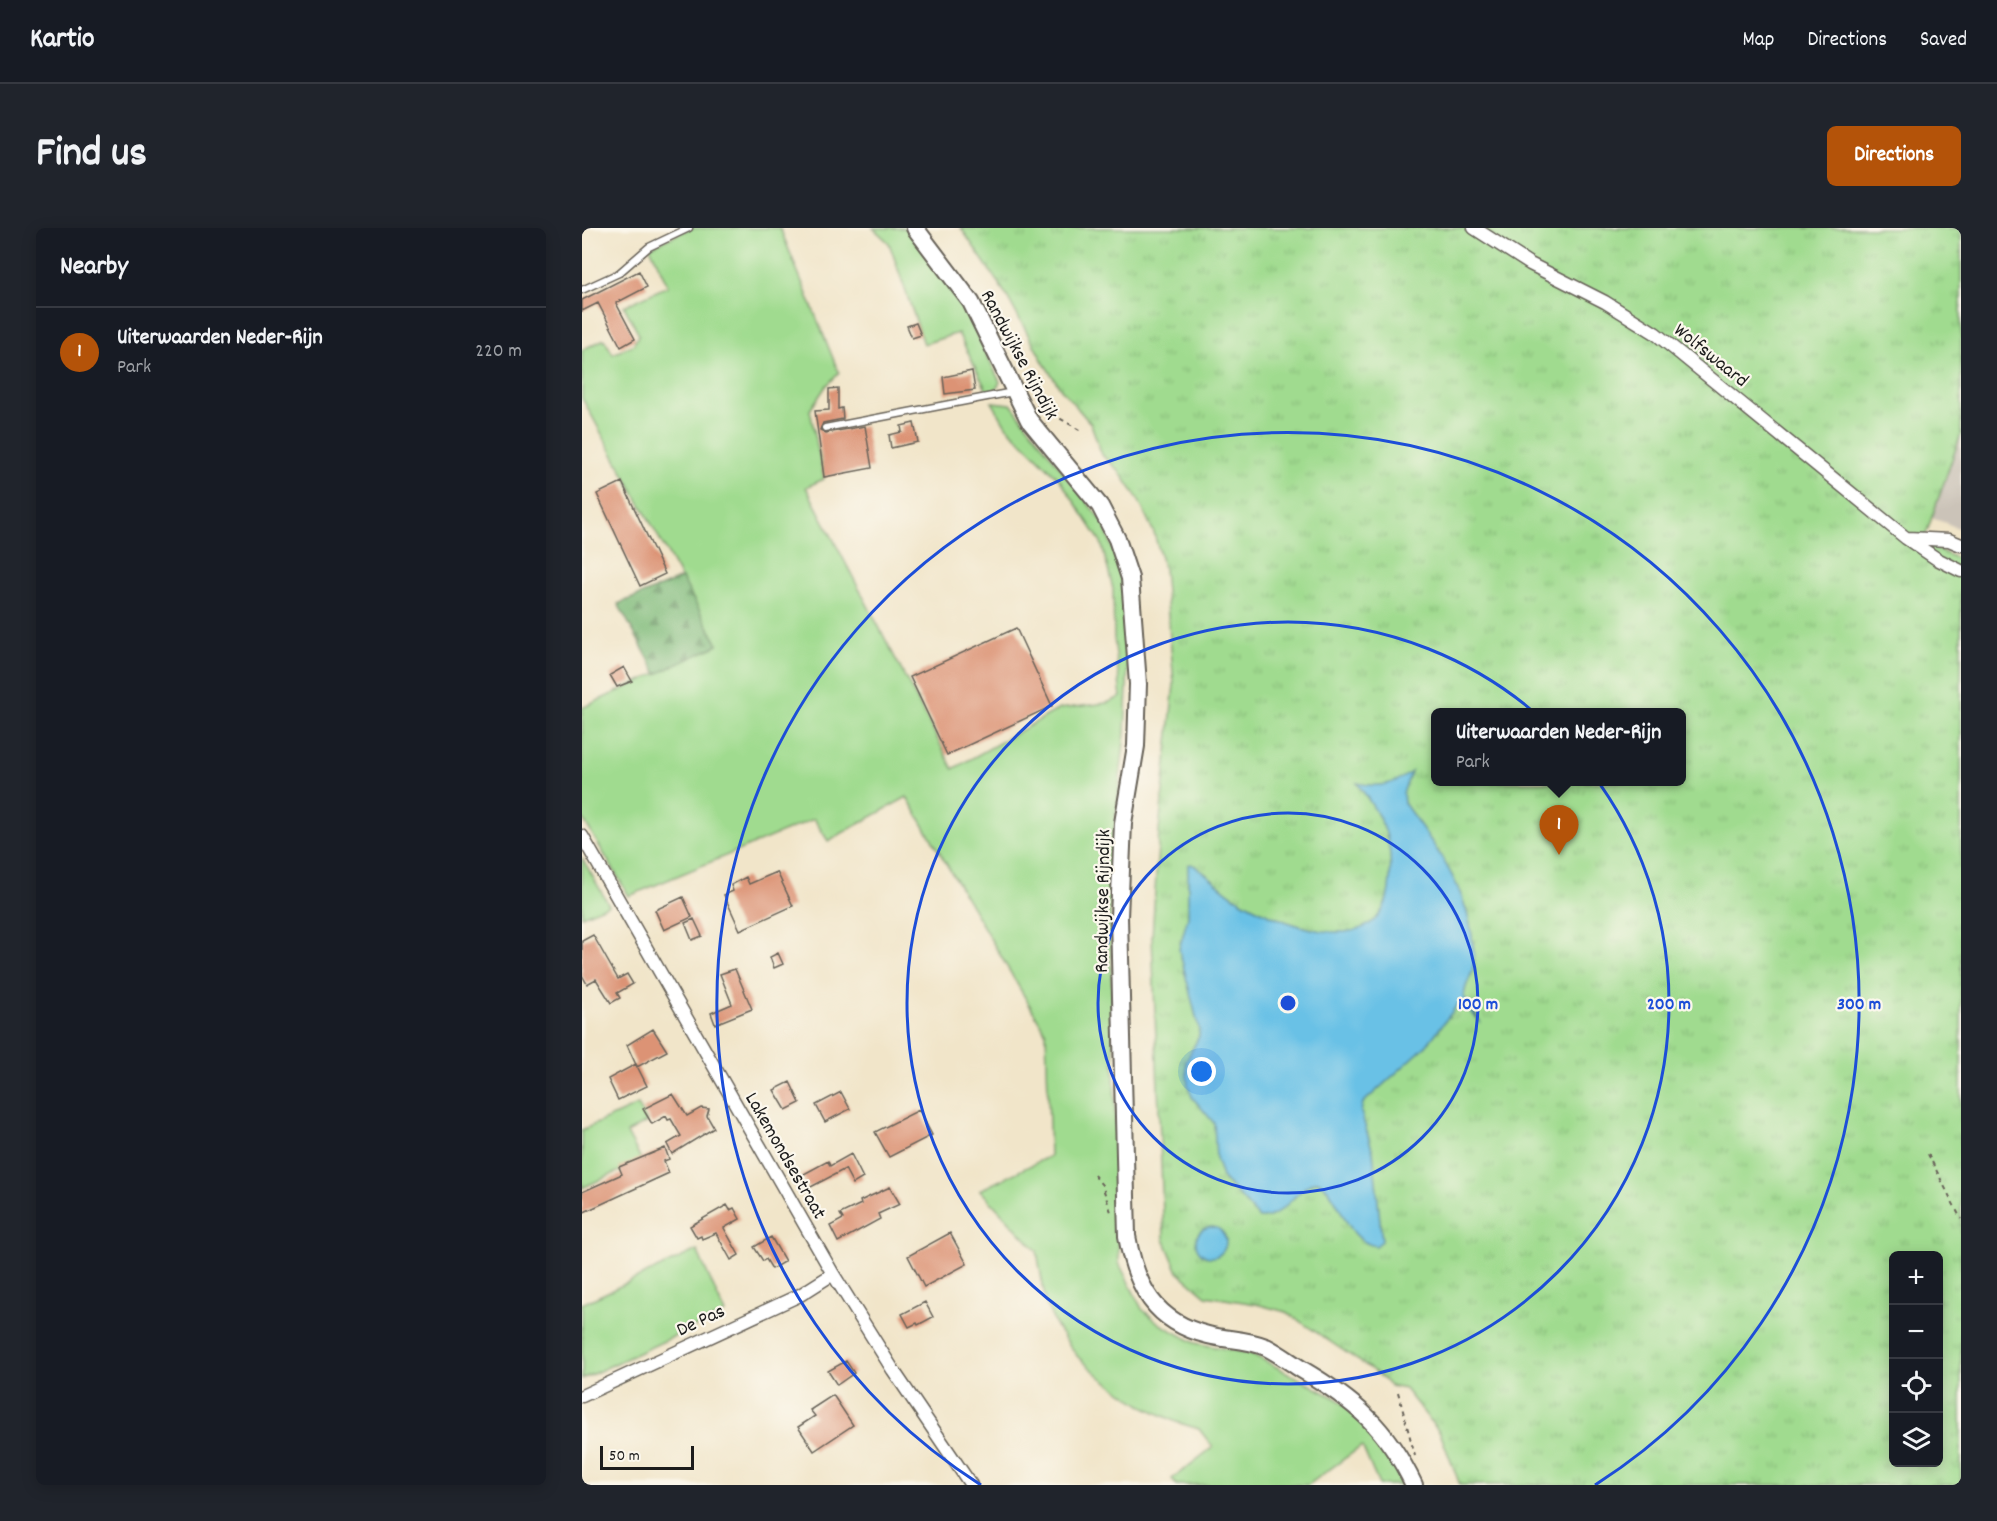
<!DOCTYPE html>
<meta charset="utf-8">
<style>
:root{--surface:#171b24;--page:#20242c;--text:#f1f3f6;--muted:#9ea1a6;--line:#363941;--accent:#b45309}
body{margin:0;font-family:Dekko,sans-serif;background:var(--page);color:var(--text)}
.controls{position:absolute;right:18px;bottom:18px;display:grid;overflow:hidden;border-radius:9px;box-shadow:0 3px 15px #0003}
.controls button{width:54px;height:54px;display:grid;place-items:center;padding:0;border:0;border-bottom:2px solid var(--line);background:var(--surface);color:var(--text);font:30px sans-serif}
.scale{position:absolute;left:18px;bottom:15px;width:94px;box-sizing:border-box;padding-left:6px;border:3px solid #1c1c1c;border-top:0;font-size:16px;line-height:21px;white-space:nowrap;color:#1c1c1c;-webkit-text-stroke:4px #fbf7ec;paint-order:stroke}
.you{position:absolute;left:620px;top:844px;width:21px;height:21px;margin:-15px;border:4px solid #fff;border-radius:50%;background:#1a73e8;box-shadow:0 0 0 9px #1a73e833}
.badge{display:grid;place-items:center;width:39px;height:39px;border-radius:50%;background:var(--accent);color:#fff;font-size:20px;font-weight:700}
.pin{position:absolute;translate:-50% -50px;filter:drop-shadow(0 2px 3px #0008)}
.pin::after{content:'';position:absolute;top:32px;width:21px;height:18px;background:inherit;clip-path:polygon(0 0,100% 0,50% 100%)}
.popup{position:absolute;left:849px;top:480px;width:255px;height:78px;box-sizing:border-box;display:grid;place-content:center;border-radius:9px;background:var(--surface);filter:drop-shadow(0 2px 4px #0005);font-size:20px;white-space:nowrap;color:var(--muted)}
.popup b{font-size:22px;color:var(--text)}
.popup::after{content:'';position:absolute;left:50%;top:100%;margin-left:-12px;border:12px solid transparent;border-top-color:var(--surface)}
.list{margin:0;padding:0;list-style:none}
h2{display:flex;justify-content:space-between;align-items:center;height:78px;margin:0;padding:0 24px;font-size:26px}
h2 small{font-size:20px;font-weight:400;color:var(--muted)}
.list li{display:grid;grid-template-columns:39px 1fr auto;gap:18px;align-items:center;box-sizing:border-box;height:90px;padding:0 24px;border-top:2px solid var(--line)}
.list b{display:block;font-size:22px;white-space:nowrap}
.list p{margin:0;font-size:20px;white-space:nowrap;color:var(--muted)}
.list em{font-size:20px;font-style:normal;color:var(--muted)}
.icon{flex:none;width:33px;height:33px;fill:none;stroke:currentColor;stroke-width:2;stroke-linecap:round;stroke-linejoin:round}
.map{position:relative;flex:none;width:1379px;height:1257px;overflow:hidden;border-radius:9px}
header{display:flex;align-items:center;gap:36px;box-sizing:border-box;height:84px;padding:0 30px;background:var(--surface);border-bottom:2px solid var(--line)}
header strong{font-size:28px}
nav{display:flex;gap:33px;margin-inline-start:auto;font-size:21px}
.intro{display:flex;align-items:center;justify-content:space-between;box-sizing:border-box;height:144px;padding:0 36px}
h1{margin:0;font-size:42px}
.button{padding:15px 27px;border-radius:9px;background:var(--accent);color:#fff;font-size:21px;font-weight:700}
main{display:flex;gap:36px;padding:0 36px}
aside{flex:1;background:var(--surface);border-radius:9px;box-shadow:0 3px 15px #0003}
.map>svg:first-child{display:block}
.industrial{fill:#cbc3b8}
.grass{fill:#a0db8f;stroke:#5e7c56;stroke-width:1.5}
.forest{fill:url(#forest-firs);stroke:#4e6c4b;stroke-width:1.5}
.park{fill:url(#park-tufts);stroke:#5e7c56;stroke-width:1.5;fill-rule:evenodd}
.water{fill:#69c1e6;stroke:#426e81;stroke-width:1.5}
.building{fill:#dc9375}
.lines{fill:none;stroke-linecap:round;stroke-linejoin:round}
.lane-casing{stroke:#676259;stroke-width:9}
.street-casing{stroke:#676259;stroke-width:15}
.secondary-casing{stroke:#676259;stroke-width:20}
.path{stroke:#676259;stroke-width:2;stroke-dasharray:4.5 4.5;stroke-linecap:butt}
.lane{stroke:#fff;stroke-width:6}
.street{stroke:#fff;stroke-width:12}
.secondary{stroke:#fff;stroke-width:16}
.ring{fill:none;stroke:#1d4ed8;stroke-width:3}
.labels{text-anchor:middle;stroke-width:4.5;stroke-linejoin:round;paint-order:stroke}
.street-label{font-size:20px;fill:#1c1c1c;stroke:#fbf7ec}
.centre{fill:#1d4ed8;stroke:#fbf7ec;stroke-width:3}
.ring-label{font-size:18px;text-anchor:middle;font-weight:bold;fill:#1d4ed8;stroke:#fbf7ec;stroke-width:4.5;stroke-linejoin:round;paint-order:stroke}
</style>
<header>
<strong>Kartio</strong>
<nav><a>Map</a><a>Directions</a><a>Saved</a></nav>
</header>
<div class="intro"><h1>Find us</h1><a class="button">Directions</a></div>
<main>
<aside>
<h2>Nearby<small></small></h2>
<ul class="list">
<li><span class="badge">1</span><div><b>Uiterwaarden Neder-Rijn</b><p>Park</p></div><em>220 m</em></li>
</ul>
</aside>
<div class="map">
<svg width="1379" height="1257" viewBox="0 0 1379 1257">
<defs>
<pattern id="forest-firs" width="22" height="20" patternUnits="userSpaceOnUse" patternTransform="scale(1.5)"><rect width="22" height="20" fill="#80bb7a"/><path d="M5 1l3.5 6h-7zM16 11l3.5 6h-7z" fill="#689763"/></pattern>
<pattern id="park-tufts" width="24" height="20" patternUnits="userSpaceOnUse" patternTransform="scale(1.5)"><rect width="24" height="20" fill="#a0db8f"/><path d="M3 7l-1-3M5 7V3M7 7l1-3M15 17l-1-3M17 17v-4M19 17l1-3" fill="none" stroke="#89bb7b"/></pattern>
</defs>
<rect width="100%" height="100%" fill="#fbf7ec"/>
<filter id="ink" filterUnits="userSpaceOnUse"><feTurbulence type="fractalNoise" baseFrequency=".0167" numOctaves="2"/><feDisplacementMap in="SourceGraphic" scale="12" xChannelSelector="R" yChannelSelector="G"/><feConvolveMatrix kernelMatrix="1 2 1 2 8 2 1 2 1" color-interpolation-filters="sRGB"/></filter>
<filter id="wash" filterUnits="userSpaceOnUse"><feTurbulence type="fractalNoise" baseFrequency=".008" numOctaves="4" result="noise"/><feDisplacementMap in="SourceGraphic" scale="24" xChannelSelector="R" yChannelSelector="G"/><feGaussianBlur stdDeviation="1.35" result="paint"/><feColorMatrix in="noise" values="0 0 0 0 0 0 0 0 0 0 0 0 0 0 0 0 0 1.4 0 .05"/><feComposite in="paint" operator="in"/></filter>
<g filter="url(#wash)">
<rect width="100%" height="100%" fill="#f1e5c9"/>
<path class="industrial" d="M1379,171V301L1325,280Z"/>
<path class="grass" d="M109,0H198L257,145L244,158L228,182L242,251L224,259L371,541L477,481L525,475L539,469L532,410L531,361L519,314L478,252L424,198L410,174L429,176L522,296L536,337L543,372L546,434L543,505L527,652L537,1035L560,1081L578,1096L613,1115L670,1126L755,1171L777,1188L807,1226L824,1257H797L780,1218L726,1257H594L590,1251L631,1219L617,1201L594,1194L559,1177L520,1150L496,1129L474,1098L464,1076L455,1023L398,962L468,928L464,805L325,569L246,613L232,591L47,668L0,589V480L136,417L0,170V122L22,111L31,126L51,117L57,107L42,78L86,58L68,19Z
M291,0H324L333,10L387,89L418,154L413,163L406,165L376,105L342,116L307,15Z
M0,630L27,677L0,688Z
M56,877L65,894L45,905L60,933L0,960V902Z
M115,1022L143,1085L0,1151V1076Z"/>
<path class="forest" d="M100,350L136,417L75,446L36,376Z"/>
<path class="park" d="M379,0H1379V206L1343,309L1358,323L1379,332V1257H878L858,1205L823,1161L808,1158L796,1146L704,1084L674,1076L624,1068L596,1044L582,1011L570,709L577,602L592,456L582,341L572,305L556,271L537,243L520,227L509,196L479,161L463,137L423,65ZM854,484H1100V554H854ZM1312,1028H1356V1234H1312Z"/>
<path class="water" d="M829,544L821,565L822,575C858,625 892,668 892,734C892,747 882,756 882,769L899,795L882,777L876,776L845,817L781,875L779,884L791,924L800,1013L794,1018C762,1013 761,969 736,953C714,958 702,992 677,990L640,949L634,930L632,895L610,869L606,858L604,834L617,808V801L597,721L606,689V637L609,636C623,642 638,660 653,669C692,693 796,738 807,661C813,613 802,592 775,555C796,560 812,557 829,544Z
M614 1014a15 15 0 1 1 30 0a15 15 0 1 1-30 0Z"/>
<g id="blocks">
<path class="building" d="M57,43L65,59L34,75L53,111L39,119L16,75L0,83V72Z
M334,95L339,107L330,110L325,98Z
M390,143L393,162L363,166L361,149Z
M256,160V181L260,180L261,191L241,195L238,202L244,205L283,198L290,240L242,249L233,183L247,182V161Z
M332,195L336,214L309,220L307,207L320,204L319,198Z
M40,254L83,346L58,358L15,266Z
M434,400L470,478L365,527L328,449Z
M42,439L50,453L35,459L28,447Z
M195,644L211,678L158,702L142,667L151,663L149,657L164,649L167,656Z
M101,669L110,689L82,702L73,682Z
M112,691L120,708L110,712L103,695Z
M11,707L36,751L45,746L51,756L35,765L38,770L29,775L14,751L5,756L0,747V713Z
M196,725L201,736L192,740L188,729Z
M153,741L170,781L133,796L129,785L150,776L138,746Z
M71,801L85,823L55,839L45,817Z
M54,836L65,858L36,872L26,851Z
M208,854L218,875L204,882L192,862Z
M259,864L268,881L243,894L234,877Z
M91,866L105,888L119,880L127,881L125,888L132,900L90,926L85,916L99,908L89,891L86,892L84,888L70,896L61,881Z
M337,882L350,907L307,929L293,904Z
M83,920L87,931L82,933L87,945L0,985V964L40,946L37,939Z
M269,926L281,950L271,956L263,941L227,960L220,947L246,933L248,938Z
M308,959L318,976L296,986L298,991L256,1014L248,998L261,991L258,986L279,976L278,973Z
M145,977L148,982L152,980L158,991L142,1000L157,1027L149,1032L134,1005L120,1011L119,1008L115,1010L108,998Z
M368,1005L385,1036L342,1059L326,1028Z
M189,1009L203,1033L190,1041L184,1031L181,1033L172,1019Z
M343,1074L351,1089L336,1097L335,1095L327,1099L320,1086Z
M264,1133L272,1145L255,1157L246,1143Z
M251,1167L271,1197L232,1223L216,1199L233,1188L228,1182Z"/>
</g>
</g>
<g filter="url(#ink)">
<use href="#blocks" fill-opacity="0" stroke="#676259" stroke-width="1.5"/>
<g class="lines">
<g class="lane-casing">
<path id="lane" d="M0,62L37,45L67,19L107,0
M243,200L431,164"/>
</g>
<g class="street-casing">
<path id="street" d="M892,0L948,36L1023,74L1073,105L1324,310L1355,331L1379,343
M1325,310L1367,312L1379,317
M0,608L251,1046L311,1142L389,1257
M0,1168L218,1067L251,1046"/>
</g>
<g class="secondary-casing">
<path id="secondary" d="M333,0L389,74L447,192L518,278L535,311L548,350L556,456L554,518L541,595L537,689L545,1008C554,1059 573,1094 626,1107C645,1112 665,1111 684,1119C696,1125 708,1134 719,1141C772,1172 805,1200 832,1257"/>
</g>
<path class="path" d="M455,177L501,204
M1346,926L1379,991
M512,947L520,957L529,984
M816,1164L833,1228"/>
<use href="#lane" class="lane"/>
<use href="#street" class="street"/>
<use href="#secondary" class="secondary"/>
</g>
</g>
<g class="ring">
<circle cx="706" cy="775" r="190"/>
<circle cx="706" cy="775" r="381"/>
<path d="M399 1257A571 571 0 1 1 1013 1257"/>
</g>
<g class="labels">
<g class="street-label">
<text transform="translate(439 126) rotate(62)" y="7">Randwijkse Rijndijk</text>
<text transform="translate(1130 126) rotate(39)" y="7">Wolfswaard</text>
<text transform="translate(519 673) rotate(-89)" y="7">Randwijkse Rijndijk</text>
<text transform="translate(205 927) rotate(60)" y="7">Lakemondsestraat</text>
<text transform="translate(118 1091) rotate(-25)" y="7">De Pas</text>
</g>
</g>
<circle cx="706" cy="775" r="9" class="centre"/>
<g class="ring-label">
<text x="896" y="781">100 m</text>
<text x="1087" y="781">200 m</text>
<text x="1277" y="781">300 m</text>
</g>
</svg>
<div class="controls">
<button>+</button>
<button>−</button>
<button><svg class="icon" aria-label="locate" viewBox="0 0 24 24"><circle cx="12" cy="12" r="6"/><path d="M12 2v4M12 18v4M2 12h4M18 12h4"/></svg></button>
<button><svg class="icon" aria-label="layers" viewBox="0 0 24 24"><path d="M12 4l9 5-9 5-9-5zM3 14l9 5 9-5"/></svg></button>
</div>
<div class="scale">50 m</div>
<div class="you"></div>
<div class="pin badge" style="left:977px;top:627px">1</div>
<div class="popup"><b>Uiterwaarden Neder-Rijn</b>Park</div>
</div>
</main>
